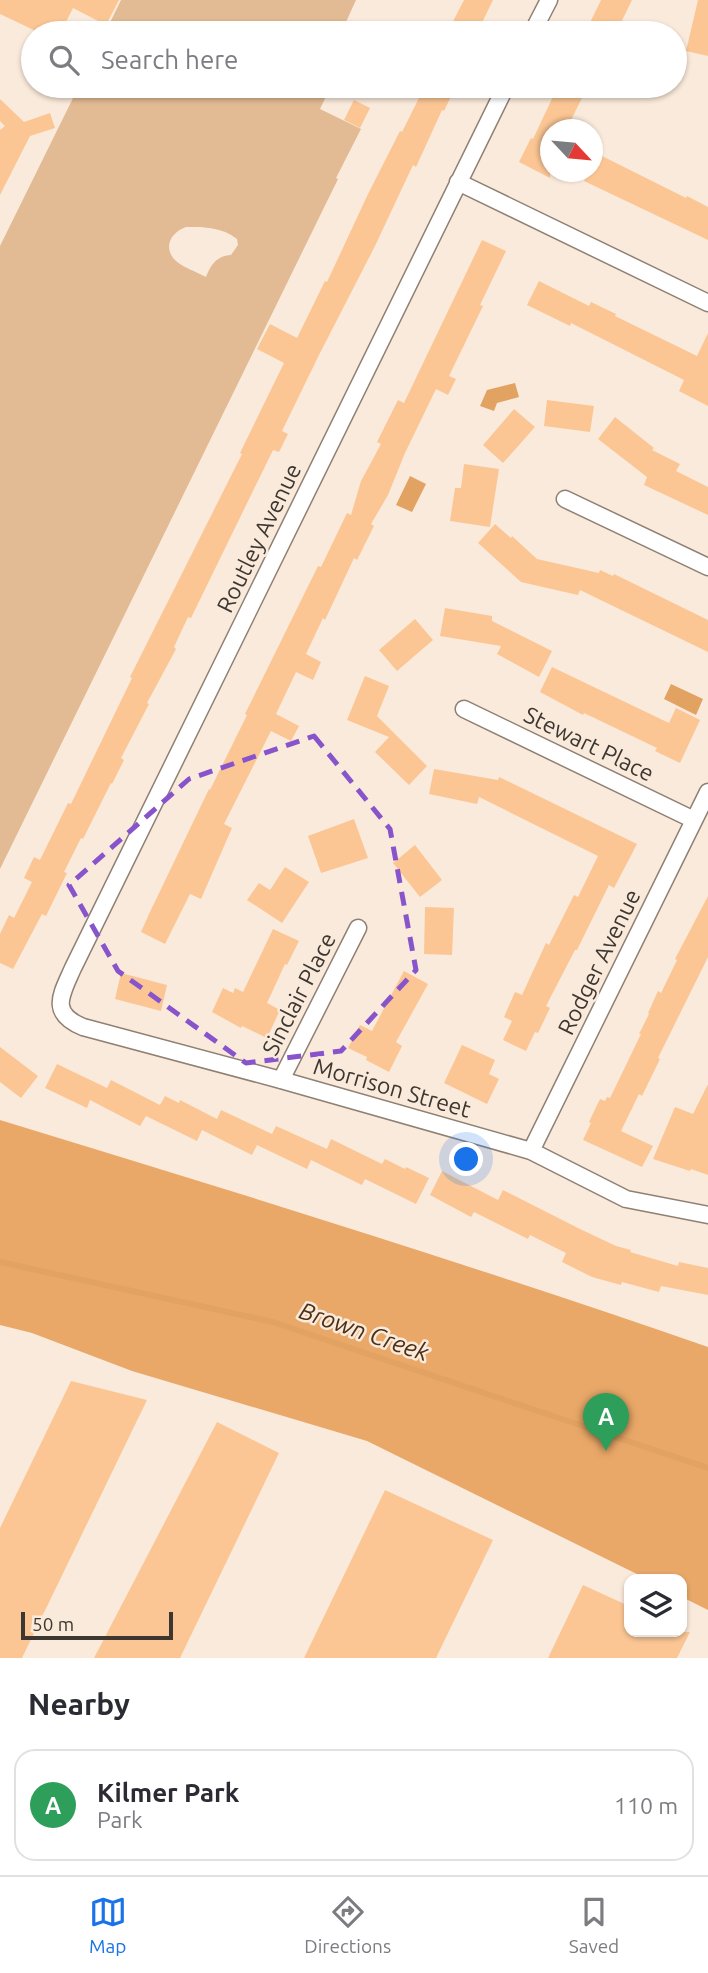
<!DOCTYPE html>
<style>
:root{--surface:#fff;--page:#f7f7f7;--text:#2b2b33;--muted:#7c7c81;--line:#e1e1e2;--accent:#1a73e8}
body{margin:0;font-family:Ubuntu,sans-serif;background:var(--page);color:var(--text)}
.controls{position:absolute;right:21px;bottom:21px;display:grid;overflow:hidden;border-radius:14px;box-shadow:0 2px 5px #0004}
.controls button{width:63px;height:63px;display:grid;place-items:center;padding:0;border:0;border-bottom:2px solid var(--line);background:var(--surface);color:var(--text);font:35px sans-serif}
.compass{position:absolute;left:540px;top:119px;width:63px;height:63px;border-radius:50%;background:var(--surface);box-shadow:0 2px 5px #0004;rotate:116deg}
.scale{position:absolute;left:21px;bottom:18px;width:152px;box-sizing:border-box;padding-left:7px;border:4px solid #3d3731;border-top:0;font-size:19px;line-height:24px;white-space:nowrap;color:#3d3731;-webkit-text-stroke:5px #faeadb;paint-order:stroke}
.you{position:absolute;left:467px;top:1160px;width:24px;height:24px;margin:-18px;border:5px solid #fff;border-radius:50%;background:#1a73e8;box-shadow:0 0 0 10px #1a73e833}
.badge{display:grid;place-items:center;width:46px;height:46px;border-radius:50%;background:var(--accent);color:#fff;font-size:23px;font-weight:700}
.pin{position:absolute;translate:-50% -58px;filter:drop-shadow(0 2px 4px #0008)}
.pin::after{content:'';position:absolute;top:37px;width:24px;height:21px;background:inherit;clip-path:polygon(0 0,100% 0,50% 100%)}
.list{margin:0;padding:0;list-style:none}
h2{display:flex;justify-content:space-between;align-items:center;height:91px;margin:0;padding:0 28px;font-size:30px}
h2 small{font-size:23px;font-weight:400;color:var(--muted)}
.list li{display:grid;grid-template-columns:46px 1fr auto;gap:21px;align-items:center;box-sizing:border-box;height:112px;margin:0 14px 14px;padding:0 14px;border:2px solid var(--line);border-radius:21px}
.list b{display:block;font-size:26px;white-space:nowrap}
.list p{margin:0;font-size:23px;white-space:nowrap;color:var(--muted)}
.list em{font-size:23px;font-style:normal;color:var(--muted)}
.icon{flex:none;width:38px;height:38px;fill:none;stroke:currentColor;stroke-width:2;stroke-linecap:round;stroke-linejoin:round}
.map{position:relative;flex:none;width:708px;height:1658px;overflow:hidden}
.search{position:absolute;background:var(--surface);box-shadow:0 2px 5px #0004;left:21px;right:21px;top:21px;height:77px;display:flex;align-items:center;gap:18px;box-sizing:border-box;padding:0 24px;border-radius:38px;color:var(--muted);font-size:26px}
.sheet{height:217px;background:var(--surface)}
nav{display:flex;justify-content:space-around;align-items:center;box-sizing:border-box;height:98px;border-top:2px solid var(--line);background:var(--surface);font-size:19px;color:var(--muted)}
nav a{display:grid;justify-items:center;gap:4px}
nav .on{color:var(--accent)}
.map>svg:first-child{display:block}
.green{fill:#e2ba94;fill-rule:evenodd}
.forest{fill:#e9a868}
.water{fill:#e2a261}
.lines{fill:none;stroke-linecap:round;stroke-linejoin:round}
.stream{stroke:#e2a261;stroke-width:6}
.building{fill:#fbc694}
.minor-casing{stroke:#8f8073;stroke-width:19}
.minor{stroke:#fff;stroke-width:16}
.marked{fill:none;stroke:#8754cc;stroke-width:5;stroke-dasharray:14 9;stroke-linejoin:round}
.labels{text-anchor:middle;stroke-width:5;stroke-linejoin:round;paint-order:stroke}
.street-label{font-size:23px;fill:#3d3731;stroke:#faeadb}
.water-label{font-size:24px;font-style:italic;fill:#4b3015;stroke:#faeadb}
</style>
<div class="map">
<svg width="708" height="1658" viewBox="0 0 708 1658">
<rect width="100%" height="100%" fill="#faeadb"/>
<path class="green" d="M121,0H356L341,33H105Z
M79,86H331L320,109L361,129L336,178L338,179L0,869V246ZM186,227C204,227 222,227 237,239L238,245L231,255C216,256 211,265 206,277C197,272 184,268 176,261C162,248 171,232 186,227Z"/>
<path class="forest" d="M0,1120C237,1192 474,1266 708,1347V1610L682,1597V1579H647L367,1441L132,1371L32,1333L0,1325Z"/>
<path class="water" d="M515,383L519,397L497,403L494,411L480,406L487,390Z
M410,476L426,484L412,512L396,505Z
M671,684L703,699L696,715L664,699Z"/>
<g class="lines">
<path class="stream" d="M0,1262L273,1322L708,1468"/>
</g>
<path class="building" d="M0,0H119L106,25L73,8L63,28L56,25L52,33H40L0,14Z
M464,0H493L477,33H447Z
M601,0H632L616,33H585Z
M698,0H708V56L686,51Z
M425,86H456L444,111L442,110L416,167L413,165L375,246L319,355L282,431L288,434L279,452L273,450L191,618L188,617L174,647L176,649L147,703L149,704L121,758L124,760L112,784L111,783L83,839L81,838L64,872L67,873L46,916L42,914L13,969L0,963V934L9,915L14,918L32,882L24,878L34,857L40,860L68,803L71,804L132,678L130,677L242,454L240,453L284,363L257,349L270,324L297,338L325,281L327,282L368,194L400,131L402,132Z
M558,86H588L566,130H550V178L519,162L531,138L533,139Z
M0,99L24,122L50,113L55,128L30,136L0,195V130L5,126L0,121Z
M354,100L370,108L360,128L344,120Z
M598,154L686,198L687,196L708,207V240L584,181L589,172H592V165Z
M482,240L506,251L480,305L483,306L449,376L456,379L448,395L436,389L405,453L388,495L371,524L374,526L357,560L354,558L325,620L323,618L306,654L321,662L313,680L296,672L276,714L299,726L291,741L271,731L224,824L232,828L201,899L190,894L165,944L141,932L149,914L209,789L210,790L247,715L245,714L318,566L321,567L347,513L351,515L361,481L381,444L377,442L398,400L404,403Z
M539,281L589,306L591,302L616,314L615,316L697,356L708,333V406L679,391L684,380L571,323L570,326L527,305Z
M547,400L594,406L590,432L544,426Z
M514,409L535,427L503,463L483,445Z
M615,417L654,448L652,450L680,464L676,471L708,487V515L644,485L647,477L598,439Z
M464,464L499,469L490,527L450,521L455,488H461Z
M495,524L511,538L512,536L537,559L599,573L600,570L613,576L614,574L708,620V652L580,590L578,595L521,582L478,543Z
M445,608L492,616V621L552,651L539,677L497,654L501,646L440,636Z
M415,619L433,640L397,671L379,650Z
M552,667L669,723L676,708L700,720L680,763L655,751L657,748L584,713L583,715L540,692Z
M365,676L389,686L377,716L427,766L409,785L375,752L389,737L347,720Z
M434,769L498,780L499,777L637,844L614,888L609,885L577,950H575L546,1006L550,1008L538,1033L535,1032L526,1051L503,1040L512,1021L504,1017L515,992L522,995L546,943L549,945L574,895L578,897L598,856L479,797L477,804L429,794Z
M354,819L368,858L321,873L308,836Z
M415,845L442,880L420,897L393,863Z
M285,867L309,882L282,923L247,900L259,883L270,890Z
M708,896V957L658,1058L660,1059L642,1096L639,1094L621,1131L653,1146L642,1167L583,1140L591,1123L589,1122L600,1099L605,1101L607,1097L610,1098L641,1034H639L649,1014L648,1013L658,991L661,993L677,960L675,959Z
M425,907L454,908L452,955L424,954Z
M273,929L299,941L287,965L285,964L267,1003L280,1010L267,1038L242,1026L241,1028L212,1012L223,988L233,993L235,988L243,992Z
M404,971L428,984L396,1042L402,1046L389,1072L366,1060L367,1057L348,1048L360,1025L372,1031Z
M121,973L167,985L161,1011L115,999Z
M462,1045L495,1060L489,1074L499,1079L487,1104L444,1083Z
M0,1047L38,1076L21,1098L0,1082Z
M57,1064L107,1088L111,1080L160,1105L165,1096L179,1103L180,1100L217,1119L221,1110L272,1134L276,1126L327,1149L331,1139L382,1164L385,1159L405,1169L406,1167L429,1178L416,1204L365,1179L362,1185L311,1160L307,1169L257,1145L252,1155L202,1130L197,1141L146,1116L140,1126L90,1100L87,1108L45,1088Z
M708,1084V1175L691,1169L690,1171L653,1159L675,1107L693,1114Z
M442,1171L498,1200L503,1190L580,1229L616,1246L631,1250L630,1252L678,1266L679,1262L708,1268V1295L661,1286L659,1292L622,1282L621,1285L592,1277L562,1262L566,1253L530,1235L528,1239L474,1212L471,1217L430,1195Z
M71,1381L147,1400L22,1658H0V1528Z
M217,1422L279,1453L180,1658H94Z
M385,1490L493,1540L436,1658H304Z
M583,1585L629,1606V1632H690L677,1658H548Z"/>
<g class="lines">
<g class="minor-casing">
<path id="minor" d="M532,33L549,0
M506,86L73,968C61,995 49,1013 83,1027L281,1080L531,1151L626,1199L708,1215
M458,182L708,303
M565,499L708,567
M464,709L694,820
M281,1080L358,928
M531,1151L708,792"/>
</g>
<use href="#minor" class="minor"/>
</g>
<path class="marked" d="M314,736L390,829L416,970L341,1051L246,1063L118,971L69,885L189,779Z"/>
<g class="labels">
<g class="street-label">
<text transform="translate(259 538) rotate(-64)" y="8">Routley Avenue</text>
<text transform="translate(589 744) rotate(26)" y="8">Stewart Place</text>
<text transform="translate(599 962) rotate(-64)" y="8">Rodger Avenue</text>
<text transform="translate(299 994) rotate(-63)" y="8">Sinclair Place</text>
<text transform="translate(392 1088) rotate(16)" y="8">Morrison Street</text>
</g>
<g class="water-label">
<text transform="translate(364 1332) rotate(19)" y="8">Brown Creek</text>
</g>
</g>
</svg>
<div class="controls">
<button><svg class="icon" aria-label="layers" viewBox="0 0 24 24"><path d="M12 4l9 5-9 5-9-5zM3 14l9 5 9-5"/></svg></button>
</div>
<svg class="compass" viewBox="-18 -18 36 36"><path d="M0-13l5 13h-10z" fill="#e53935"/><path d="M0 13l5-13h-10z" fill="#7c7c81"/></svg>
<div class="scale">50 m</div>
<div class="you"></div>
<div class="pin badge" style="left:606px;top:1451px;background:#2e9e5b">A</div>
<div class="search"><svg class="icon" aria-label="search" viewBox="0 0 24 24"><circle cx="10" cy="10" r="6"/><path d="M15 15l6 6"/></svg>Search here</div>
</div>
<section class="sheet">
<h2>Nearby<small></small></h2>
<ul class="list">
<li><span class="badge" style="background:#2e9e5b">A</span><div><b>Kilmer Park</b><p>Park</p></div><em>110 m</em></li>
</ul>
</section>
<nav>
<a class="on"><svg class="icon" aria-label="map" viewBox="0 0 24 24"><path d="M3 6l6-2 6 2 6-2v14l-6 2-6-2-6 2zM9 4v14M15 6v14"/></svg>Map</a>
<a><svg class="icon" aria-label="directions" viewBox="0 0 24 24"><path d="M12 3l9 9-9 9-9-9zM9 14v-3h6M13 9l2 2-2 2"/></svg>Directions</a>
<a><svg class="icon" aria-label="saved" viewBox="0 0 24 24"><path d="M7 4h10v16l-5-4-5 4z"/></svg>Saved</a>
</nav>
